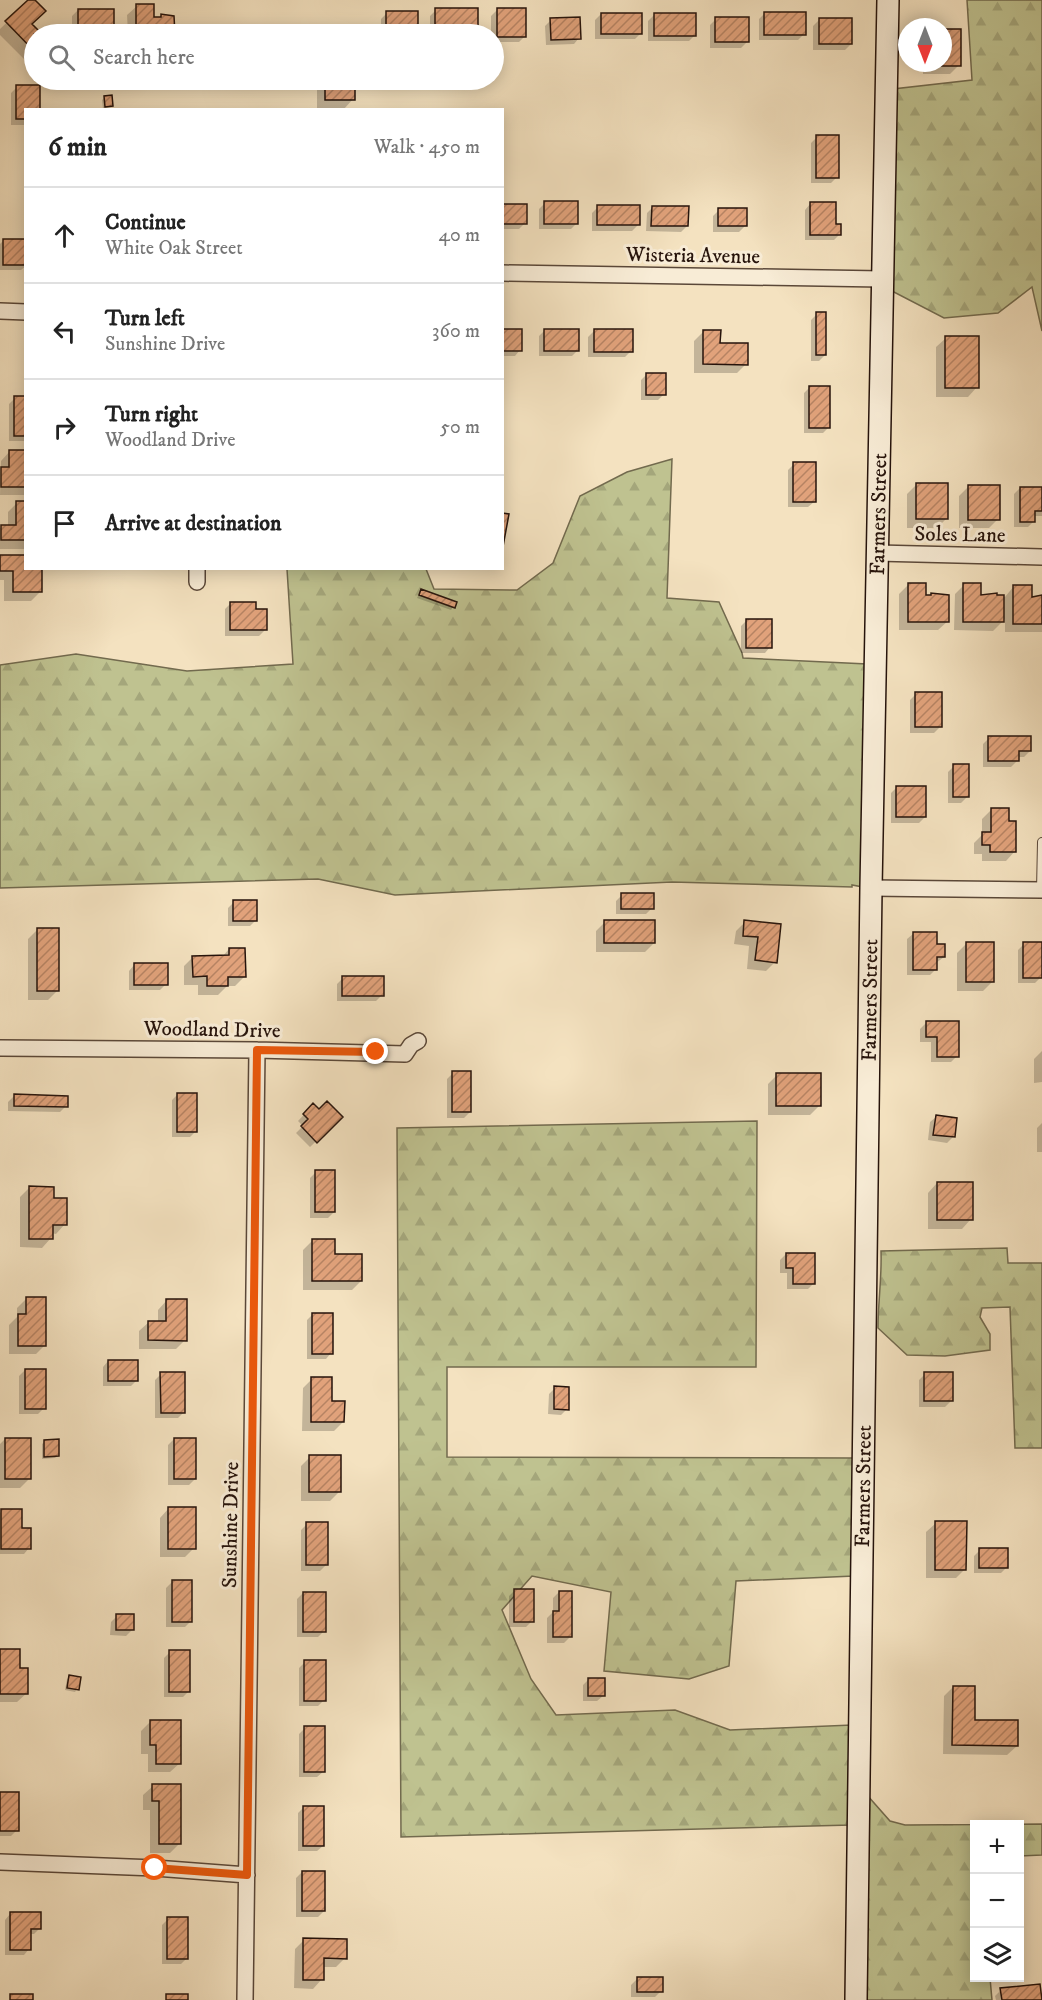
<!DOCTYPE html>
<meta charset="utf-8">
<style>
:root{--surface:#fff;--page:#f2f2f2;--text:#222;--muted:#767676;--line:#e0e0e0}
body{margin:0;font-family:"IM FELL DW Pica",serif;background:var(--page);color:var(--text)}
.controls{position:absolute;right:18px;bottom:18px;display:grid;overflow:hidden;border-radius:0px;box-shadow:0 3px 15px #0003}
.controls button{width:54px;height:54px;display:grid;place-items:center;padding:0;border:0;border-bottom:2px solid var(--line);background:var(--surface);color:var(--text);font:30px sans-serif}
.compass{position:absolute;left:898px;top:18px;width:54px;height:54px;border-radius:50%;background:var(--surface);box-shadow:0 3px 15px #0003;rotate:180deg}
.stop{position:absolute;width:18px;height:18px;margin:-14px;border:4px solid #ea580c;border-radius:50%;background:#fff}
.stop.end{background:#ea580c;border-color:#fff;box-shadow:0 2px 6px #0008}
.list{margin:0;padding:0;list-style:none}
h2{display:flex;justify-content:space-between;align-items:center;height:78px;margin:0;padding:0 24px;font-size:26px}
h2 small{font-size:20px;font-weight:400;color:var(--muted)}
.list li{display:grid;grid-template-columns:39px 1fr auto;gap:18px;align-items:center;box-sizing:border-box;height:96px;padding:0 24px;border-top:2px solid var(--line)}
.list b{display:block;font-size:22px;white-space:nowrap}
.list p{margin:0;font-size:20px;white-space:nowrap;color:var(--muted)}
.list em{font-size:20px;font-style:normal;color:var(--muted)}
.icon{flex:none;width:33px;height:33px;fill:none;stroke:currentColor;stroke-width:2;stroke-linecap:round;stroke-linejoin:round}
.map{position:relative;flex:none;width:1042px;height:2000px;overflow:hidden}
.search{position:absolute;background:var(--surface);box-shadow:0 3px 15px #0003;left:24px;top:24px;width:480px;height:66px;display:flex;align-items:center;gap:15px;box-sizing:border-box;padding:0 21px;border-radius:33px;color:var(--muted);font-size:22px}
.panel{position:absolute;background:var(--surface);box-shadow:0 3px 15px #0003;left:24px;top:108px;width:480px;height:462px;border-radius:0px}
.map>svg:first-child{display:block}
.forest{fill:url(#forest-firs);stroke:#726a4e;stroke-width:1.5}
.shadow{fill:#0003}
.building{fill:url(#building-hatch);stroke:#26130b;stroke-width:1.5}
.lines{fill:none;stroke-linecap:round;stroke-linejoin:round}
.lane-casing{stroke:#5a4738;stroke-width:10}
.street-casing{stroke:#5a4738;stroke-width:18}
.secondary-casing{stroke:#26130b;stroke-width:24}
.lane{stroke:#f8ecd6;stroke-width:8}
.street{stroke:#f8ecd6;stroke-width:15}
.secondary{stroke:#f8ecd6;stroke-width:21}
.route{stroke:#ea580c;stroke-width:8}
.labels{text-anchor:middle;stroke-width:6;stroke-linejoin:round;paint-order:stroke}
.street-label{font-size:21px;fill:#26130b;stroke:#f8ecd6}
</style>
<div class="map">
<svg width="1042" height="2000" viewBox="0 0 1042 2000">
<defs>
<pattern id="forest-firs" width="22" height="20" patternUnits="userSpaceOnUse" patternTransform="scale(1.5)"><rect width="22" height="20" fill="#bfc290"/><path d="M5 1l3.5 6h-7zM16 11l3.5 6h-7z" fill="#a4a67b"/></pattern>
<pattern id="building-hatch" width="6" height="6" patternUnits="userSpaceOnUse" patternTransform="scale(1.5)"><rect width="6" height="6" fill="#e1a27b"/><path d="M-1 1l2-2M0 6l6-6M5 7l2-2" fill="none" stroke="#b68363"/></pattern>
</defs>
<rect width="100%" height="100%" fill="#f4e2c0"/>
<filter id="stains"><feTurbulence type="fractalNoise" baseFrequency=".00333" numOctaves="4"/><feColorMatrix values="0 0 0 0 .2 0 0 0 0 .09 0 0 0 0 .02 0 0 0 .5 -.17"/></filter>
<radialGradient id="worn" r=".72"><stop offset=".6" stop-color="#630" stop-opacity="0"/><stop offset="1" stop-color="#630" stop-opacity=".3"/></radialGradient>
<path class="forest" d="M967,0H1042V331L1032,287L998,313L944,318L890,290L893,89L972,80Z
M672,459L667,598L719,602L742,653L743,658L867,664L863,887L852,885V887L672,882L395,895L318,879L0,888V665L76,654L187,671L293,664L287,569H426L434,589L517,590L553,563L580,496L627,472Z
M757,1121L756,1367H447V1457L855,1458L854,1576L736,1581L729,1666L689,1679L604,1671L611,1592L532,1576L502,1610L531,1679L556,1715L675,1710L730,1730L852,1725L851,1825L401,1837L397,1128Z
M1007,1248L1008,1263H1042V1448H1015L1010,1307L982,1308L980,1317L990,1334V1350L945,1356L907,1355L878,1328C878,1302 882,1278 881,1251Z
M867,1795L890,1821L905,1825L1042,1824V1855L1020,1856V1824H974V1978H990L992,2000H864Z"/>
<path class="shadow" d="M30,0H33L30,25L40,34H34V49L24,59L0,35V29Z
M137,6L153,19H158L161,16L173,18V34H128L127,15Z
M78,10L112,32L110,34H72V16Z
M436,10L476,30L471,34H430V16Z
M497,10L525,36L519,42H494V34H491V16Z
M387,13H417V34H381V19Z
M765,13L804,34L798,40H759V19Z
M601,14L641,33L635,39H595V20Z
M654,15L695,35L689,41H648V21Z
M716,19L747,42L741,48H710V25Z
M551,20L579,38L574,44L546,45L545,26Z
M819,20L851,44L845,50H813V26Z
M943,31L959,65L950,74H923V63H943Z
M317,80H353V99L344,109H317Z
M17,87L26,110V125H11V93Z
M105,97L112,106L103,109L102,100Z
M817,137L837,177L831,183H811V143Z
M545,203L577,223L571,229H539V209Z
M810,204L835,225L840,234L834,240H805V210Z
M502,205L525,223L519,229H502Z
M598,207L638,225L632,231H592V213Z
M653,207L687,226L681,232L646,231L647,213Z
M719,210L745,226L739,232H713V216Z
M4,240H26V266L21,270H0V244Z
M817,314L825,355L819,361H811V320Z
M545,330L578,350L572,356H539V336Z
M502,331L520,350L515,356H502Z
M594,331L631,351L625,357H588V337Z
M703,332L719,345L746,364L737,373H694V341Z
M946,338L977,387L968,397H936V347Z
M647,374L664,394L658,400H641V380Z
M810,387L829,427L823,433H804V393Z
M15,398H26V441H9V404Z
M10,451H26V495H0L1,461Z
M794,464L814,502L808,507H788V470Z
M917,484L946,519L937,528H907V494Z
M968,487L998,519L989,528H959V496Z
M1020,488H1042V516H1034V521L1028,527H1014V494Z
M17,503H26V549H0V528L8,526V512Z
M0,558L26,568L40,592L31,601H4V580H0Z
M909,584L925,596L948,621L938,630H899V594Z
M964,585L980,596L1005,597L1014,586L1030,598L1042,597V632H1005V619L993,631L954,630L955,594Z
M421,590L455,603L453,607L451,610L417,598Z
M231,603L254,611L265,630L259,636H225V609Z
M747,620L770,647L765,653H741V626Z
M916,694L940,727L934,733H910V700Z
M989,738L1030,751L1024,757H1017V761L1011,767H983V744Z
M954,766L967,797L961,803H948V772Z
M897,787L925,817L919,823H891V793Z
M991,810L1007,822L1015,851L1006,861H982V854H974V843L982,835V819Z
M622,895L652,908L646,914H616V901Z
M234,902L256,920L250,926H228V908Z
M605,922L654,943L645,952H596V931Z
M745,922L780,926L775,962L766,971L747,969L749,946L734,944L736,931Z
M38,929L57,991L48,1000H28V939Z
M913,934L944,957L936,963V969L930,975H907V939Z
M966,944L993,981L983,991H957V953Z
M1024,944H1042L1041,977L1035,983H1018V950Z
M229,949L244,977L235,986H227L218,995H198V985H184V966L193,957H222Z
M134,965L166,984L160,990H129V971Z
M343,978L382,995L376,1001H337V984Z
M926,1023L957,1056L951,1062H931V1042H920V1029Z
M1042,1051V1082L1034,1083V1059Z
M453,1073L470,1112L464,1118H447V1079Z
M777,1075L820,1105L810,1115H768V1084Z
M178,1094L196,1131L190,1137H172V1100Z
M14,1096L66,1106L60,1112L8,1111V1102Z
M313,1105L319,1111L341,1117L310,1147L296,1133L303,1126L298,1121Z
M936,1117L953,1137L947,1143L928,1140L930,1122Z
M1042,1123V1152H1037V1128Z
M316,1172L334,1212L328,1218H310V1178Z
M937,1183L971,1219L962,1229H928V1193Z
M29,1188L53,1200L65,1224L56,1234L51,1233V1238L42,1248L20,1247V1197Z
M312,1241L333,1256L361,1281L352,1290H303V1250Z
M786,1254L814,1283L808,1289H787V1273H780V1260Z
M26,1299L45,1345L36,1354H9V1325L17,1317V1308Z
M167,1300L185,1340L176,1349H139V1331L149,1322H158V1310Z
M313,1314L331,1353L326,1359H307V1320Z
M108,1361L137,1380L131,1386H103V1367Z
M25,1370L44,1408L38,1414H19V1376Z
M161,1374L184,1412L178,1418H155V1380Z
M925,1374L951,1401L945,1407H919V1380Z
M312,1379L343,1422L334,1431H302L303,1388Z
M555,1388L567,1409L561,1415L548,1414L549,1394Z
M5,1439L29,1479L20,1488H0V1444Z
M174,1439L195,1479L189,1485H168V1445Z
M45,1441L58,1456L55,1458L42,1459V1444Z
M310,1457L339,1492L330,1501H301V1466Z
M169,1508L194,1548L185,1557H160V1518Z
M2,1511L21,1530L29,1548L24,1554H0V1513Z
M936,1523L965,1569L956,1578H926V1532Z
M307,1524L326,1565L320,1571H301V1530Z
M980,1550L1007,1567L1001,1573H974V1556Z
M172,1582L191,1621L185,1627H166V1588Z
M515,1590L532,1621L526,1627H509V1596Z
M559,1592L570,1637L564,1643H547V1618L553,1612V1598Z
M303,1593L324,1631L318,1637H297V1599Z
M117,1616L132,1630L126,1636L110,1635L111,1622Z
M0,1651L19,1670L27,1693L17,1702H0Z
M170,1652L189,1691L183,1697H164V1658Z
M305,1662L324,1700L318,1706H299V1668Z
M70,1677L77,1689L75,1692L65,1690L67,1679Z
M589,1679L603,1696L597,1701H583V1685Z
M953,1687L973,1721L1017,1746L1007,1755L943,1754L944,1696Z
M151,1721L180,1763L170,1772H148V1754H141V1731Z
M305,1728L323,1772L317,1777H299V1734Z
M153,1786L179,1844L170,1853H150V1810H143V1795Z
M0,1793L17,1830L11,1836H0Z
M304,1807L323,1846L317,1851H298V1813Z
M302,1872L324,1911L318,1917H296V1878Z
M10,1914L40,1928L34,1934H29V1949L24,1955H5V1920Z
M168,1919L187,1958L181,1964H162V1925Z
M304,1940L345,1958L336,1967H322V1979L313,1989L294,1988L295,1949Z
M637,1979L661,1991L655,1997H631V1985Z
M1001,1990L1040,2000H996L995,1996Z"/>
<path class="building" d="M28,0H35L46,11L32,24L42,34H34V51L5,21Z
M136,4H154V17H161V14L174,16L175,34H136Z
M435,8H478V30H435Z
M497,8H526V37H497Z
M78,9H114V32H78Z
M386,11H418V34H386Z
M764,12H806V35H764Z
M601,13H642V34H601Z
M654,13H696V36H654Z
M580,17L581,39L551,40L550,18Z
M715,17H749V42H715Z
M819,18H852V44H819Z
M943,29H961V66H931V63H943Z
M325,80H355V100H325Z
M16,85H40V110H26V119H16Z
M112,95L113,106L105,107L104,96Z
M816,135H839V178H816Z
M544,201H578V224H544Z
M810,202H836V224H841V235H810Z
M502,204H527V224H502Z
M597,205H640V225H597Z
M652,206H689L688,226H651Z
M718,208H747V226H718Z
M3,239H26V265H3Z
M816,312H826V355H816Z
M502,329H522V351H502Z
M544,329H579V351H544Z
M594,329H633V352H594Z
M703,330H721L720,343H748V365L703,364Z
M945,336H979V388H945Z
M646,373H666V395H646Z
M809,386H830V428H809Z
M14,396H26V436H14Z
M9,450H26V487H1V467H9Z
M793,462H816V502H793Z
M916,483H948V519H916Z
M968,485H1000V520H968Z
M1020,487H1042V511H1035V522H1020Z
M16,501H26V540H1V525H16Z
M502,513L509,514L502,552Z
M0,555H26V568H42V592H13V571H0Z
M908,583H926V595H931V593L949,595V622H908Z
M963,583H981V595L997,593V595H1004V622H963Z
M1013,585H1032V597L1042,595V624H1013Z
M421,589L457,602L455,608L419,595Z
M230,602H256V609H267V630H230Z
M746,619H772V648H746Z
M915,692H942V727H915Z
M988,736H1031V751H1019V761H988Z
M953,764H969V797H953Z
M896,786H926V817H896Z
M991,808H1009V821H1016V852H990V845H982V832H991Z
M621,893H654V909H621Z
M233,900H257V921H233Z
M604,920H655V943H604Z
M744,920L781,924L777,963L755,960L758,937L743,936Z
M37,928H59V991H37Z
M913,932H937V944H945V957H937V970H913Z
M966,942H994V982H966Z
M1023,942H1042V978H1023Z
M229,948H245L246,977H228V986H207V976L193,977L192,956L229,955Z
M134,963H168V985H134Z
M342,976H384V996H342Z
M926,1021H959V1057H937V1037H926Z
M452,1071H471V1112H452Z
M776,1073H821V1106H776Z
M177,1093H197V1132H177Z
M14,1094L68,1096V1107L14,1106Z
M327,1101L343,1117L317,1143L301,1126L308,1119L303,1114L313,1103L319,1109Z
M936,1115L957,1118L955,1137L933,1135Z
M315,1170H335V1212H315Z
M937,1182H973V1220H937Z
M29,1186L54,1187V1198H67V1225H53V1239H29Z
M312,1239H335V1254H362V1281H312Z
M786,1253H815V1284H793V1268H786Z
M26,1297H46V1346H18V1314H26Z
M166,1299H187V1341L148,1340V1321H166Z
M312,1313H333V1354H312Z
M108,1360H138V1381H108Z
M25,1369H46V1409H25Z
M160,1372H185V1413H161Z
M924,1372H953V1401H924Z
M311,1377H332V1401H345L344,1422H311Z
M554,1386L569,1387V1410L554,1409Z
M5,1438H31V1479H5Z
M174,1438H196V1479H174Z
M59,1439V1456L44,1457V1440Z
M309,1455H341V1492H309Z
M168,1507H196V1549H168Z
M1,1509H22V1528H31V1549H1Z
M935,1521H967L966,1570H935Z
M306,1522H328V1565H306Z
M979,1548H1008V1568H979Z
M172,1580H192V1622H172Z
M514,1589H534V1622H514Z
M559,1591H572V1637H553V1611H559Z
M303,1592H326V1632H303Z
M116,1614H134V1630H116Z
M0,1649H20V1668H28V1694H0Z
M169,1650H190V1692H169Z
M304,1660H326V1701H304Z
M69,1675L81,1677L79,1690L67,1688Z
M588,1678H605V1696H588Z
M953,1686H975V1720H1018V1746L952,1745Z
M150,1720H181V1764H156V1745H150Z
M304,1726H325V1772H304Z
M152,1784H181V1844H159V1801H152Z
M0,1792H19V1831H0Z
M303,1806H324V1846H303Z
M302,1871H325V1911H302Z
M10,1912H41V1929H31V1950H10Z
M167,1917H188V1959H167Z
M303,1938L347,1939V1959L324,1958V1980H303Z
M637,1977H663V1992H637Z
M1040,1984L1042,2000H1002L1000,1988Z
M10,1994H33V2000H10Z
M166,1994H188V2000H166Z"/>
<g class="lines">
<g class="lane-casing">
<path id="lane" d="M1041,890L1042,842"/>
</g>
<g class="street-casing">
<path id="street" d="M502,273L882,279
M0,311L26,312
M877,553L1042,557
M197,582V568
M871,888L1042,890
M0,1048L257,1050L405,1054L411,1045L418,1041
M0,1862L155,1868L247,1875
M245,2000L257,1050"/>
</g>
<g class="secondary-casing">
<g id="secondary">
<path id="s1" d="M856,2000L871,888L888,0"/>
</g>
</g>
<use href="#lane" class="lane"/>
<use href="#street" class="street"/>
<use href="#secondary" class="secondary"/>
</g>
<g class="lines">
<path class="route" d="M155,1868L247,1875L257,1050L376,1052"/>
</g>
<g class="labels">
<g class="street-label">
<text transform="translate(693 255) rotate(1)" y="7">Wisteria Avenue</text>
<text dy="7" stroke="none"><textPath href="#s1" startOffset="1486">Farmers Street</textPath></text>
<text transform="translate(960 534) rotate(1)" y="7">Soles Lane</text>
<text dy="7" stroke="none"><textPath href="#s1" startOffset="1000">Farmers Street</textPath></text>
<text transform="translate(212 1029) rotate(1)" y="7">Woodland Drive</text>
<text dy="7" stroke="none"><textPath href="#s1" startOffset="514">Farmers Street</textPath></text>
<text transform="translate(230 1525) rotate(-89)" y="7">Sunshine Drive</text>
</g>
</g>
<rect width="100%" height="100%" filter="url(#stains)"/>
<rect width="100%" height="100%" fill="url(#worn)"/>
</svg>
<div class="controls">
<button>+</button>
<button>−</button>
<button><svg class="icon" aria-label="layers" viewBox="0 0 24 24"><path d="M12 4l9 5-9 5-9-5zM3 14l9 5 9-5"/></svg></button>
</div>
<svg class="compass" viewBox="-18 -18 36 36"><path d="M0-13l5 13h-10z" fill="#e53935"/><path d="M0 13l5-13h-10z" fill="#767676"/></svg>
<div class="stop" style="left:155px;top:1868px"></div>
<div class="stop end" style="left:376px;top:1052px"></div>
<div class="search"><svg class="icon" aria-label="search" viewBox="0 0 24 24"><circle cx="10" cy="10" r="6"/><path d="M15 15l6 6"/></svg>Search here</div>
<section class="panel">
<h2>6 min<small>Walk · 450 m</small></h2>
<ul class="list">
<li><svg class="icon" aria-label="ahead" viewBox="0 0 24 24"><path d="M12 20V5M6 11l6-6 6 6"/></svg><div><b>Continue</b><p>White Oak Street</p></div><em>40 m</em></li>
<li><svg class="icon" aria-label="left" viewBox="0 0 24 24"><path d="M17 20v-9H6M10 6l-5 5 5 5"/></svg><div><b>Turn left</b><p>Sunshine Drive</p></div><em>360 m</em></li>
<li><svg class="icon" aria-label="right" viewBox="0 0 24 24"><path d="M7 20v-9h11M14 6l5 5-5 5"/></svg><div><b>Turn right</b><p>Woodland Drive</p></div><em>50 m</em></li>
<li><svg class="icon" aria-label="arrive" viewBox="0 0 24 24"><path d="M6 21V4h12l-3 4 3 4H6"/></svg><div><b>Arrive at destination</b></div></li>
</ul>
</section>
</div>
